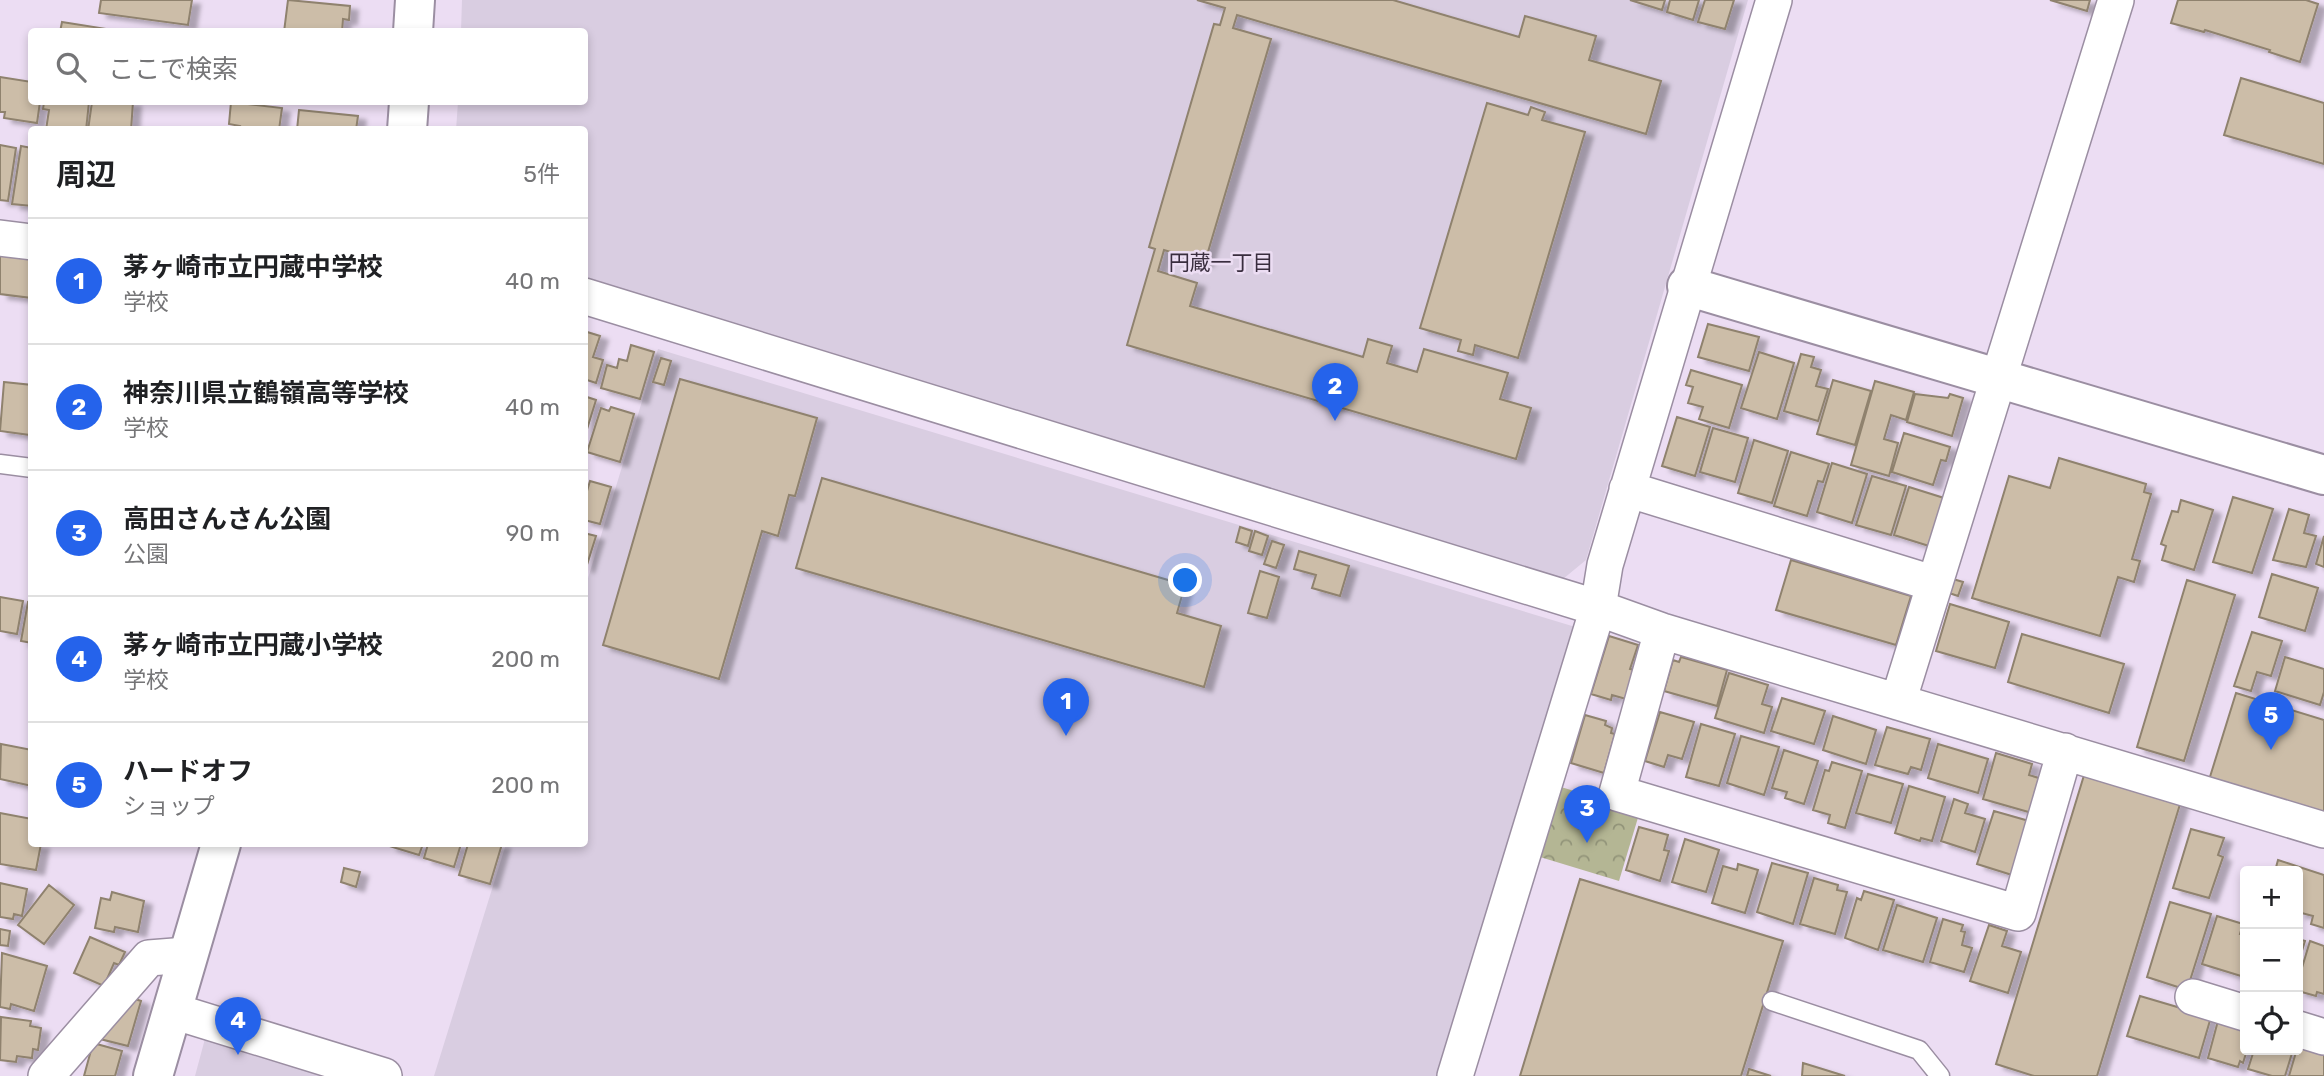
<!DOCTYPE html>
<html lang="ja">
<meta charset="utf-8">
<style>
:root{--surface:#fff;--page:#f6f6f6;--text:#202124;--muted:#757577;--line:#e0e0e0;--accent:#2563eb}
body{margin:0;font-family:Rubik,"Noto Sans JP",sans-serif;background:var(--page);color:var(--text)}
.controls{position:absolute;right:21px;bottom:21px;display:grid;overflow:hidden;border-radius:7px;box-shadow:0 4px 10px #0003}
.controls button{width:63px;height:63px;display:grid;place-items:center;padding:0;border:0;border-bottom:2px solid var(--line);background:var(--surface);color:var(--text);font:35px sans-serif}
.you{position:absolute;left:1186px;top:581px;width:24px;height:24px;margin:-18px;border:5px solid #fff;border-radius:50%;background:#1a73e8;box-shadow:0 0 0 10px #1a73e833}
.badge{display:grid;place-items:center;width:46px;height:46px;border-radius:50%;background:var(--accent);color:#fff;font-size:23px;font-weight:700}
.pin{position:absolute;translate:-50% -58px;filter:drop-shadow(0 2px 4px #0008)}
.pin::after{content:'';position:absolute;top:37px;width:24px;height:21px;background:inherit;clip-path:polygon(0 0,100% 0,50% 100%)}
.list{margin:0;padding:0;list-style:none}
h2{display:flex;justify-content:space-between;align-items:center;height:91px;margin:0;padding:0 28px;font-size:30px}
h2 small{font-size:23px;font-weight:400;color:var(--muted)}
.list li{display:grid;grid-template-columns:46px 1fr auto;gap:21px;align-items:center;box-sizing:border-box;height:126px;padding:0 28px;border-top:2px solid var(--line)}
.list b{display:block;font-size:26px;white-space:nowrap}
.list p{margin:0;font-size:23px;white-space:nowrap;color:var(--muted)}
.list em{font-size:23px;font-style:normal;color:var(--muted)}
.icon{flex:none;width:38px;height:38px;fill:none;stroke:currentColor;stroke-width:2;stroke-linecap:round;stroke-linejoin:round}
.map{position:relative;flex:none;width:2324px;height:1076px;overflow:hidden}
.search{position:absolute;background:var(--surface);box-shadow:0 4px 10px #0003;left:28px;top:28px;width:560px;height:77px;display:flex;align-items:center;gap:18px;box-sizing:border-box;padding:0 24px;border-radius:7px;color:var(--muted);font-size:26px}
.panel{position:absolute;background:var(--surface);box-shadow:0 4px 10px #0003;left:28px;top:126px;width:560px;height:721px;border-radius:7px}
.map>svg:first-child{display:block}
.education{fill:#d9cde1}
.park{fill:url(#park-crowns)}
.building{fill:#ccbda8;stroke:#8f826e;stroke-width:2;filter:url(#shadow)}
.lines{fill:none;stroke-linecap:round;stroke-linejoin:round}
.service-casing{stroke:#9b8ea2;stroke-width:21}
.minor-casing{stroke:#9b8ea2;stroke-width:38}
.tertiary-casing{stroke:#9b8ea2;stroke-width:42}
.service{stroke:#fff;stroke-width:18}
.minor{stroke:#fff;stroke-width:35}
.tertiary{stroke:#fff;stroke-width:38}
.labels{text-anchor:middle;stroke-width:5;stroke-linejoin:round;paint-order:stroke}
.neighbourhood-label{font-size:21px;fill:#392d3e;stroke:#ecddf3}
</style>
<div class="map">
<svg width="2324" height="1076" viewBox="0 0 2324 1076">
<defs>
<pattern id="park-crowns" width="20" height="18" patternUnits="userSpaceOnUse" patternTransform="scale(1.75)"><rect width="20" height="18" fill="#b4b694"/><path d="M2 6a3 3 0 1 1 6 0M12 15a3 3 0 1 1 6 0" fill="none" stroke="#929479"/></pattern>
<filter id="shadow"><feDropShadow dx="8" dy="4.5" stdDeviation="2" flood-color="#0004"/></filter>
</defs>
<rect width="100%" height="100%" fill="#ecddf3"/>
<path class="education" d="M462,0H1748L1586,560L1563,579L585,281L584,130H456L458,102H584V32L461,31Z
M658,349L1582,629L1439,1076H434L506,844H584L585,588Z
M206,1035L343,1076H195Z"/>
<path class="park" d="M1561,787L1640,811L1619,881L1540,857Z"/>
<path class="building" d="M101,0H192L188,25L99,13Z
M288,0L350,6L349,20L343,19L342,32H284Z
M1197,0H1393L1519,37L1525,16L1596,36L1589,60L1661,81L1646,134L1237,15L1233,28L1271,39L1205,262L1164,250L1158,271L1197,283L1190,306L1363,357L1368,339L1392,346L1387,363L1417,372L1424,349L1508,373L1500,399L1531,408L1516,459L1127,345L1155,249L1149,247L1214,24L1220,25L1225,8Z
M1630,0H1665L1662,10Z
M1670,0H1699L1693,20L1667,12Z
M1705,0H1734L1725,29L1698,22Z
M2050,0H2090L2087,11Z
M2178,0H2306L2318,4L2300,62L2269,52L2270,50L2205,30L2204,32L2171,23Z
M62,22L113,30V32H60Z
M0,77L32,82V102H40L37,123L4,118L5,112H0Z
M2241,78L2324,103V164L2224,135Z
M44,102H89L86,130H46L49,110L43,109Z
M92,102H133L131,130H88Z
M231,102L282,108L279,130H239L240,126L229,124Z
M1487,103L1528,115L1531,107L1545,112L1542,120L1585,132L1518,358L1475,345L1473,355L1458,351L1461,340L1420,328Z
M299,110L358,116L356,130H297Z
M0,145L16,148L8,201L0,200Z
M21,146L32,148V206L12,204Z
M0,254L32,258V298L0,294Z
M1708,324L1759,337L1749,371L1698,357Z
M584,331L600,336L593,357L603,360L596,383L584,379Z
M631,345L654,352L640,399L601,388L607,365L617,368L619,359L627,361Z
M1759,352L1794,363L1777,419L1741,408Z
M1801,354L1814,357L1811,367L1821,370L1816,386L1828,389L1818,421L1784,411Z
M661,358L671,361L664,385L653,382Z
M1691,370L1742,385L1729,428L1699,419L1703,407L1688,403L1693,387L1686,385Z
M680,379L817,418L795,496L789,495L778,536L762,531L719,679L603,645Z
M1833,380L1871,391L1855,445L1817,434Z
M1875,381L1914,392L1906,420L1891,415L1884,439L1898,443L1889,476L1851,465Z
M4,382L32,385L30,435L0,431Z
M1915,394L1948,398L1950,394L1963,398L1952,436L1907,422Z
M584,396L596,400L584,439Z
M611,407L634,414L620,462L587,452L601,408L609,411Z
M1677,417L1710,427L1695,476L1662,466Z
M1713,428L1748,438L1735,482L1700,472Z
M1904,433L1950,447L1946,461L1941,460L1933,485L1892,472Z
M1754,440L1788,451L1772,503L1738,493Z
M1791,452L1829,464L1823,482L1818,481L1807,516L1774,506Z
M2059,458L2146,484L2144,492L2151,494L2132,559L2140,561L2134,582L2118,577L2100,636L1972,598L2009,476L2050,488Z
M1832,463L1867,474L1852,523L1817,512Z
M1872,476L1906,486L1891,535L1856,525Z
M822,478L1185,585L1177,613L1221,626L1204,687L796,568Z
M590,481L611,487L600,524L584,520V491H587Z
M1909,487L1944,498L1929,546L1894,535Z
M2233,497L2273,509L2252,573L2213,562Z
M2181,500L2213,510L2194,570L2162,560L2166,546L2161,544L2172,511L2178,512Z
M2289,509L2309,515L2304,533L2316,536L2306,567L2273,560Z
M1240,527L1252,531L1248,546L1236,542Z
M1255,531L1268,536L1262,555L1249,551Z
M584,533L596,536L586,568L584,567Z
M2324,536V567L2316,564Z
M1272,541L1284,545L1276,568L1264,564Z
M1299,551L1349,566L1340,596L1312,588L1316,575L1294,569Z
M1791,560L1911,596L1896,645L1776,610Z
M1260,571L1279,577L1267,618L1248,613Z
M2272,574L2318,588L2305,631L2259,617Z
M1953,579L1963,582L1958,596L1949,593Z
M2187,580L2235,595L2184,761L2137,747Z
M0,597L23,601L17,634L0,631Z
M28,602L32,603V643L21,641Z
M1950,604L2009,622L1995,668L1936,651Z
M2252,632L2282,641L2271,676L2257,672L2251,691L2234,686Z
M2022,634L2124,664L2109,713L2008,682Z
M1609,636L1638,645L1630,669L1635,670L1626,699L1612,695L1611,700L1591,694Z
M1681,657L1727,670L1717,706L1664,691L1673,660L1679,662Z
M2285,657L2324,669V692L2320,705L2275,691Z
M1729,673L1768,685L1762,704L1772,707L1764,733L1715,718Z
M2236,693L2324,720V816L2209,780Z
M1782,698L1825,711L1814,744L1771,731Z
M1660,712L1694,722L1682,759L1668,755L1664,767L1645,761Z
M1585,715L1606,721L1605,725L1612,728L1611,733L1615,734L1604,773L1571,763Z
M1833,716L1876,730L1866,764L1823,750Z
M1701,724L1735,734L1719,786L1686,777Z
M1887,727L1930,739L1921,770L1911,767L1908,774L1875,765Z
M1741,736L1779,747L1764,795L1727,783Z
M1,744L32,750V786L0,779Z
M1938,744L1988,759L1978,793L1928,778Z
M1784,750L1818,761L1804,804L1785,798L1787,792L1772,788Z
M1996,753L2032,764L2029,775L2042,779L2032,813L1983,799Z
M1832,762L1862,771L1845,828L1828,823L1830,815L1813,810L1825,770L1829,771Z
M2085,772L2181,801L2097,1076H2034L1996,1064Z
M1868,774L1903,784L1891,823L1856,813Z
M1909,786L1945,797L1932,841L1921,838L1920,841L1895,833Z
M1954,799L1968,804L1965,813L1985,819L1975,852L1941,841Z
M1994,811L2029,821L2012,875L1977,864Z
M0,813L32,819V844H41L36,870L0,864Z
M1639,827L1668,835L1664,850L1669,851L1660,881L1626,870Z
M2191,829L2224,838L2218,855L2223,857L2209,898L2173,888Z
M1685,839L1719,850L1706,892L1672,882Z
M390,844H423L419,855L389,846Z
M428,844H461L454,867L424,858Z
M468,844H502L490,884L459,875Z
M2278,860L2324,875V928L2311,924L2313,916L2298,912V915V871H2275Z
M1772,863L1808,873L1793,924L1757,912Z
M1738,864L1758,870L1745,913L1712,903L1723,866L1737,870Z
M344,868L360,872L356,887L341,882Z
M1814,878L1838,885L1837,890L1847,892L1835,934L1800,924Z
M1580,879L1783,941L1741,1076H1520Z
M0,883L27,889L22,916L14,914L13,919L0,917Z
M49,885L74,905L44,944L18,925Z
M1864,891L1894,900L1878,950L1845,938L1857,898L1861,900Z
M112,892L144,901L138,932L115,927L114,932L95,928L101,898L110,900Z
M2170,902L2211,914L2187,990L2147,977Z
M1897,905L1937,918L1923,962L1883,950Z
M2217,916L2243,924L2240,934L2245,935V967L2241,976L2202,964Z
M1943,919L1963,925L1961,931L1965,932L1962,945L1972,948L1964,972L1930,962Z
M1989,925L2007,931L2002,946L2021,952L2008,993L1970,981Z
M0,929L10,931L8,946L0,945Z
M90,937L125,952L119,965L114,963L104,986L74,973Z
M2298,939L2305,941L2298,964Z
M2310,941L2324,946V994L2317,992L2316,996L2298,991V981Z
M2,953L47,966L34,1011L11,1004L10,1009L0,1007Z
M126,996L141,1001L128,1046L100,1039Z
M2140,996L2211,1017L2199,1058L2127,1036Z
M1,1017L31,1021L30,1026L41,1028L38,1050L33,1049L32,1058L17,1056L16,1062L0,1060Z
M2219,1017L2245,1025V1050H2247L2243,1063L2240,1061L2238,1067L2208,1058Z
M2299,1042L2324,1050V1076H2289Z
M93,1043L122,1051L115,1076H84Z
M2254,1050H2293L2285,1076H2272L2248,1069Z
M1803,1063L1845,1076H1802Z
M1749,1069L1771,1076H1747Z"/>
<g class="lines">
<g class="service-casing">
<path id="service" d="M0,464L32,468
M1772,1001L1919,1050L1940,1076"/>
</g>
<g class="minor-casing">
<path id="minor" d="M0,238L32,242
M584,296L1598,608L1662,631L2324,830
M1627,489L1919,579
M1662,631L1617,793L2018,913L2065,751
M1898,702L2116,0
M2193,997L2245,1013
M173,1011L384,1076
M2298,1029L2324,1037
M46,1076L149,958L187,955
M1455,1076L1598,608L1605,565L1774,0"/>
</g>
<g class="tertiary-casing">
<path id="tertiary" d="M413,32L415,0
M407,130L409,102
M1687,286L2324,475
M153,1076L221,844"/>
</g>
<use href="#service" class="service"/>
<use href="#minor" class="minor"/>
<use href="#tertiary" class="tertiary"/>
</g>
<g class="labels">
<g class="neighbourhood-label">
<text x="1221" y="270">円蔵一丁目</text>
</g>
</g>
</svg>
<div class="controls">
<button>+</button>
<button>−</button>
<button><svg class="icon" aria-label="locate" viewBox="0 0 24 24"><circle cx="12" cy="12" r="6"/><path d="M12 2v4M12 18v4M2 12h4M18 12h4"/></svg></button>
</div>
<div class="you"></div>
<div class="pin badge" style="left:1066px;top:736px">1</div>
<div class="pin badge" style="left:1335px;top:421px">2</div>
<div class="pin badge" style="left:1587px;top:843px">3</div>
<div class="pin badge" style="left:238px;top:1055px">4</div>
<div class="pin badge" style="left:2271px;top:750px">5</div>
<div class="search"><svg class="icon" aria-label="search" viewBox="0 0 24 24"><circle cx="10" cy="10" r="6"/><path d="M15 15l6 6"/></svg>ここで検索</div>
<section class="panel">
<h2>周辺<small>5件</small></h2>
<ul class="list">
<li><span class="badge">1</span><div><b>茅ヶ崎市立円蔵中学校</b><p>学校</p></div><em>40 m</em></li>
<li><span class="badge">2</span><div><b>神奈川県立鶴嶺高等学校</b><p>学校</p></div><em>40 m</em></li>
<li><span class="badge">3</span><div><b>高田さんさん公園</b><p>公園</p></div><em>90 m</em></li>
<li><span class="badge">4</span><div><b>茅ヶ崎市立円蔵小学校</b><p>学校</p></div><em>200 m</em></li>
<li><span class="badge">5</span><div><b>ハードオフ</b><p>ショップ</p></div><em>200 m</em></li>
</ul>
</section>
</div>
